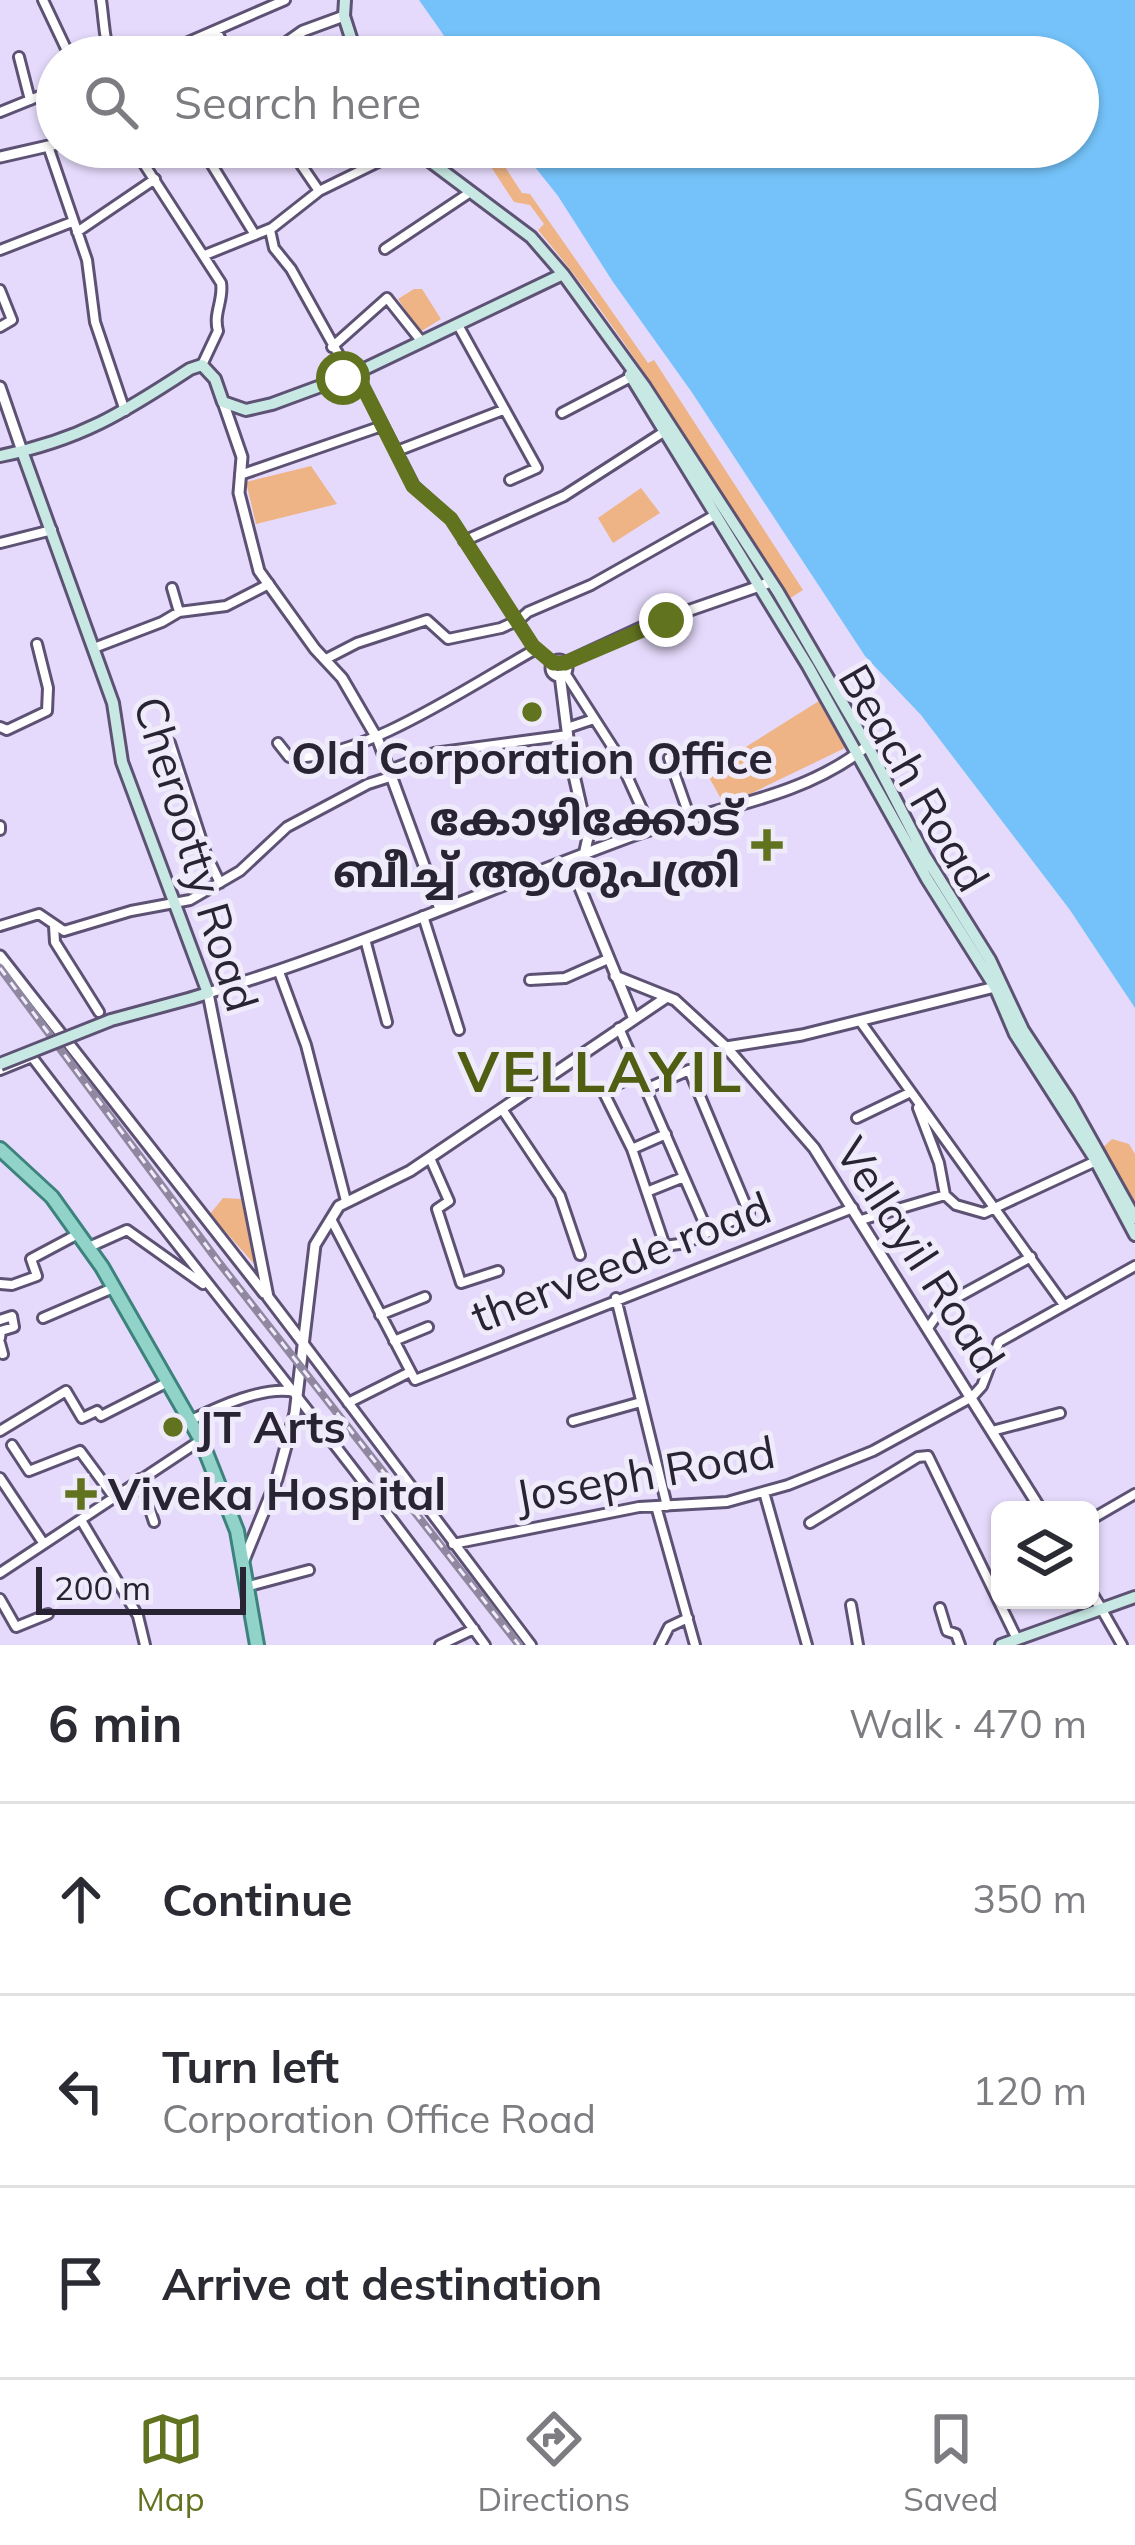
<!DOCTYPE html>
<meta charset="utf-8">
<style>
:root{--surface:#fff;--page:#f2f2f3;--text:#2b2b33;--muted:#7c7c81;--line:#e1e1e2;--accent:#627320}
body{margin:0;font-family:Mulish,"Noto Sans Malayalam",sans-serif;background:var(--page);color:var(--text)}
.controls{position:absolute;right:36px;bottom:36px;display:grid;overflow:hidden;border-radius:18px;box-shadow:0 3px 9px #0004}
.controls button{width:108px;height:108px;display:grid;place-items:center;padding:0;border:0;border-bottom:3px solid var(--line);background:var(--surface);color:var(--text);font:60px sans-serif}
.scale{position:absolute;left:36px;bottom:30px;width:210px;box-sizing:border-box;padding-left:12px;border:6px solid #292433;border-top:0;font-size:33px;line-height:42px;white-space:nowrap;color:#292433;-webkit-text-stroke:9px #f0ebfb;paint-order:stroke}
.stop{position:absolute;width:36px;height:36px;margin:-27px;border:9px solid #627320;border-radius:50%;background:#fff}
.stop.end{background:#627320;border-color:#fff;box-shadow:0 3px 12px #0008}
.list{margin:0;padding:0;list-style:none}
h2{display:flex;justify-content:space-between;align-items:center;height:156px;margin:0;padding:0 48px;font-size:51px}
h2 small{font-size:39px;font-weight:400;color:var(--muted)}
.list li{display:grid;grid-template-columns:78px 1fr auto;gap:36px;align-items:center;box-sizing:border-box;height:192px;padding:0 48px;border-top:3px solid var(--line)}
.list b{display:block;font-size:45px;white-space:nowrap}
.list p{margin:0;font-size:39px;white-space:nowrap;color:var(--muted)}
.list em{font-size:39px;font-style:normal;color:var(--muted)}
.icon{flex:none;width:66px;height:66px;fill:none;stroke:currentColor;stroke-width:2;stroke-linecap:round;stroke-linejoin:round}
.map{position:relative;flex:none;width:1135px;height:1645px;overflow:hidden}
.search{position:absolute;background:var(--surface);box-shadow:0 3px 9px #0004;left:36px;right:36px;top:36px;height:132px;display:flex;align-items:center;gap:30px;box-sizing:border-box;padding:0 42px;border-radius:66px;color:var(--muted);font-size:45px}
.sheet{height:732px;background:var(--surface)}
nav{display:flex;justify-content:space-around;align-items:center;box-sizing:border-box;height:168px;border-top:3px solid var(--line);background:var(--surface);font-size:33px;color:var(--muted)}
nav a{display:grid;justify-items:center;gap:6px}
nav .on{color:var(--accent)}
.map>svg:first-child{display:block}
.green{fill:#eeb485}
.water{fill:#74c2f9}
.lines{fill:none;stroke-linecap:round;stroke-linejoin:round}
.minor-casing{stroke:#5e5274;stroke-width:14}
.tertiary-casing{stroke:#5e5274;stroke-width:15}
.secondary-casing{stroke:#5e5274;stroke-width:16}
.primary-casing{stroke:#3d827c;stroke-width:18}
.minor{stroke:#fff;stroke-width:8}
.tertiary{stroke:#fff;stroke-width:9}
.secondary{stroke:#c8e9e3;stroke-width:10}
.primary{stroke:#91d3c8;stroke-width:12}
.rail-casing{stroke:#9088a1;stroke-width:8}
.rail{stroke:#f0ebfb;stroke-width:3;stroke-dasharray:9;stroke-linecap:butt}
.secondary-bridge-casing{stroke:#5e5274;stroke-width:16;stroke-linecap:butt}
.secondary-bridge{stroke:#c8e9e3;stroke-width:10}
.route{stroke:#627320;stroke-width:15}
.poi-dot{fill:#627320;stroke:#f0ebfb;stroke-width:4.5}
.labels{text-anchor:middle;stroke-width:10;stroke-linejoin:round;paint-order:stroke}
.poi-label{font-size:45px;font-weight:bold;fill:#292433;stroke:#f0ebfb;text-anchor:start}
.street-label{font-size:45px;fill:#292433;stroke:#f0ebfb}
.district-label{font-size:57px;font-weight:bold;letter-spacing:3px;fill:#4f5e10;stroke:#f0ebfb}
</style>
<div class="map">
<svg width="1135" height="1645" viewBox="0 0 1135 1645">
<rect width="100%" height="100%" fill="#e5dafb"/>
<path class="green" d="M478,147H492L522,193L530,194L648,363L654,360L803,590L789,599C708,475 634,343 538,230L544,224L530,205L514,202Z
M414,289H422L441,319L420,332L398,299Z
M311,466L337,504L256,524L246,482Z
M641,488L660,513L613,543L598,518Z
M819,701L845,748L725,806L706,772Z
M1112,1139L1129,1144L1135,1154V1214L1098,1152Z
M223,1198L241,1199L255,1265L210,1214Z"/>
<path class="water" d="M419,0H1135V1008L1070,910L921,715L865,656L691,391L613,282L558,196L519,147H1078V57H490L500,49L495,43L471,57H459Z"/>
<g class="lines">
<g class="minor-casing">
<path id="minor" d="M43,0L70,57
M101,0C104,19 104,39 110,57
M216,30L230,57
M19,57L30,100
M154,57L285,0
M0,112L57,89
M48,146L87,260L95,322L125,411
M133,147L221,283C224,300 213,313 218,331L202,365
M201,147L255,235
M289,147L319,191
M270,230L274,248L291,269L350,375
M77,232L155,179
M385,249L469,193
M0,250L72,222
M205,255L272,228L319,191L409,147
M0,290L12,320L0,327
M458,325L537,468L510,480
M332,347L387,298L422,342
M356,373L414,486L451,519L533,646L553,663
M562,413L631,377
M397,451L503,410
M240,475L382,426
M464,541L564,496L662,433
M0,543L52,530
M172,588L179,612
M94,648L162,622L179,612L226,606L269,584
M326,659L357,643L427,620L448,639L501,628L519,620L528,612L591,585L715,515
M565,673L617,754L651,829
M0,727L7,730L47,711L48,688L37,644
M567,728L594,719
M170,743L206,854L220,883
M278,743L289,757C358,763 474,683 536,649
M669,758L690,818
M392,769L434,753L568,735
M0,826V830
M423,916L459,1030
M0,926L39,914L64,931L131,911L190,900L240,871L287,827L368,784L393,776
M54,926L55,942L99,1012
M365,939L387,1022
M279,972L306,1045L346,1201
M530,980L565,978L608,959
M860,1021L1064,1305
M619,1028L708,1232
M0,1070L32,1057C182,1255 340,1444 485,1645
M646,1089L689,1070L749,1213L686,1243L665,1246L632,1149L666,1134
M918,1108L939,1163L945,1195
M502,1109L560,1196L580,1255
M857,1118L911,1092
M632,1149L603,1091L639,1074
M430,1158L449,1201L437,1209L461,1283L498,1271
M649,1191L684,1177
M331,1219L415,1380L853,1208
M861,1220L945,1195L956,1205L984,1213L1096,1161
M89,1247L127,1230L203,1284
M0,1284L12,1285L37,1276L31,1259L78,1234
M616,1298L667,1506
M380,1315L425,1297
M43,1318L113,1288
M0,1320L12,1316L14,1327L1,1331L0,1338
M928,1328L945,1304L1031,1257
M394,1341L428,1327
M0,1343L3,1354
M304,1344L531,1645
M348,1403L408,1373
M191,1420C218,1407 265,1385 295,1392
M573,1421L641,1402
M0,1431L66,1391L82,1418L97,1411L101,1416L168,1382
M992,1431L1060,1413
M12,1445L29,1471L80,1451L114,1497
M0,1478L44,1544
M140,1479L154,1522
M764,1492L807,1645
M656,1506L695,1645
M81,1520L138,1616L145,1645
M1090,1520L1135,1494
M810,1523L918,1457L928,1456L1017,1639
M453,1544L639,1507L727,1502L788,1485L873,1451L972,1397L982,1386L999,1342L1135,1266
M0,1573L201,1440
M249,1586L309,1570
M0,1599L16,1627L48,1614
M851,1605L858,1645
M940,1608L947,1631L956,1634L960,1645
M1102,1610L1122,1645
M440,1645L474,1629
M660,1645L669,1627L688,1618"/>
</g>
<g class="tertiary-casing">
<path id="tertiary" d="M266,57L303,31L344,16
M0,157L57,144
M0,387L22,451
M223,402L242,457L239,493L259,571L315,649L342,678L378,740L440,909
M551 668a8 8 0 1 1 16 0a8 8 0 1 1-16 0Z
M565,663L647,625L771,582
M560,675L571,762L588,837L578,883L634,1019
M0,956L264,1293
M615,976L675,1000L726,1047L802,1035L995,987
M726,1047L814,1148L1041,1510
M303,1343L268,1297L208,993C351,950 488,889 629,837C708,808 799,801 867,746
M244,1560L277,1479L295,1413L315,1245L339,1206L410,1171L667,997
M1090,1591L1102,1610"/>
</g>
<g class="secondary-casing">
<path id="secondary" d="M345,0L344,16L357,57
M411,147L531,237L563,274L645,387L778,592L871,752L925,856L990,960L1023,1030L1069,1100L1135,1218
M630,375L808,666L927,879L995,987L1015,1034L1093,1156L1135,1235
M22,451L113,703L122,762L208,993L192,998
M0,456C80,440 123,413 190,369L202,365L215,379L223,402L246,410L272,404L356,373L563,274
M1001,1645L1135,1597"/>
</g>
<g class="primary-casing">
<path id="primary" d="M0,1149L52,1197L102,1267L201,1440L237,1531L257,1645"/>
</g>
<use href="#minor" class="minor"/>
<use href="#tertiary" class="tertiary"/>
<use href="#secondary" class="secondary"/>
<use href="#primary" class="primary"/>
<g class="rail-casing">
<path id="rail" d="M0,968L217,1260L519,1645"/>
</g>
<use href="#rail" class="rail"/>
<g class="secondary-bridge-casing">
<path id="secondary-bridge" d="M0,1064L111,1020L192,998"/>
</g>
<use href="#secondary-bridge" class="secondary-bridge"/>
</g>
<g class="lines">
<path class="route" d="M343,378L356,373L413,486L451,519L533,646L553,663H565L666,620"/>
</g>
<g class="poi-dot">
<circle cx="532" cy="712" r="12"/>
<path d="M761 827h12v12h12v12h-12v12h-12v-12h-12v-12h12z"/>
<circle cx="173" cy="1427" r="12"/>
<path d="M75 1476h12v12h12v12h-12v12h-12v-12h-12v-12h12z"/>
</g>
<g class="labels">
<g class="poi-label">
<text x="532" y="774" text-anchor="middle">Old Corporation Office</text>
<text x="740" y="835" text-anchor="end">കോഴിക്കോട്<tspan x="740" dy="52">ബീച്ച് ആശുപത്രി</tspan></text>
<text x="197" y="1443">JT Arts</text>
<text x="108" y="1510">Viveka Hospital</text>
</g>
<g class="street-label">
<text transform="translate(914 778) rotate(60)" y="16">Beach Road</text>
<text transform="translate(196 854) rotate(73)" y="16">Cherootty Road</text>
<text transform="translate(920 1255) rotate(57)" y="16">Vellayil Road</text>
<text transform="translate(621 1262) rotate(-21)" y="16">therveede road</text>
<text transform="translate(645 1474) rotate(-10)" y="16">Joseph Road</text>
</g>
<g class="district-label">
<text x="601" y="1092">VELLAYIL</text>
</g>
</g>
</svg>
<div class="controls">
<button><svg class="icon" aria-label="layers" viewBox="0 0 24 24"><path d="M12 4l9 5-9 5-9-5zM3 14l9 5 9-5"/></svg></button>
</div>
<div class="scale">200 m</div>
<div class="stop" style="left:343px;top:378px"></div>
<div class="stop end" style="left:666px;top:620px"></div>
<div class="search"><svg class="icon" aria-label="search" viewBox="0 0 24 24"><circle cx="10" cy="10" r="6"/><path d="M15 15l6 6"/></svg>Search here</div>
</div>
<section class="sheet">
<h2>6 min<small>Walk · 470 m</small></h2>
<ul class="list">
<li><svg class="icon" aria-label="ahead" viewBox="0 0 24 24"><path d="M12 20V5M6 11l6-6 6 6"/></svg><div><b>Continue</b></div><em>350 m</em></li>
<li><svg class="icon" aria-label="left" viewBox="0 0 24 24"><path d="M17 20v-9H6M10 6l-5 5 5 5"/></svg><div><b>Turn left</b><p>Corporation Office Road</p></div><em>120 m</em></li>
<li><svg class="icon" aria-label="arrive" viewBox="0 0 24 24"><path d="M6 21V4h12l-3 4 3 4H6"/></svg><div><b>Arrive at destination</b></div></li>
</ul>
</section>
<nav>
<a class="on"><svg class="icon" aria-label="map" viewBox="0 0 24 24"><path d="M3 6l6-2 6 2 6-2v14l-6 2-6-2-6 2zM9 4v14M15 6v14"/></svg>Map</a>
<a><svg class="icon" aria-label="directions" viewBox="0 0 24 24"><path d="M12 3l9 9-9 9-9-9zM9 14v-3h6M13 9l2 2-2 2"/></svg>Directions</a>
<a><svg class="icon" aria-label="saved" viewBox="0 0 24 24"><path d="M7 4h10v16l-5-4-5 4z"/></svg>Saved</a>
</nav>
